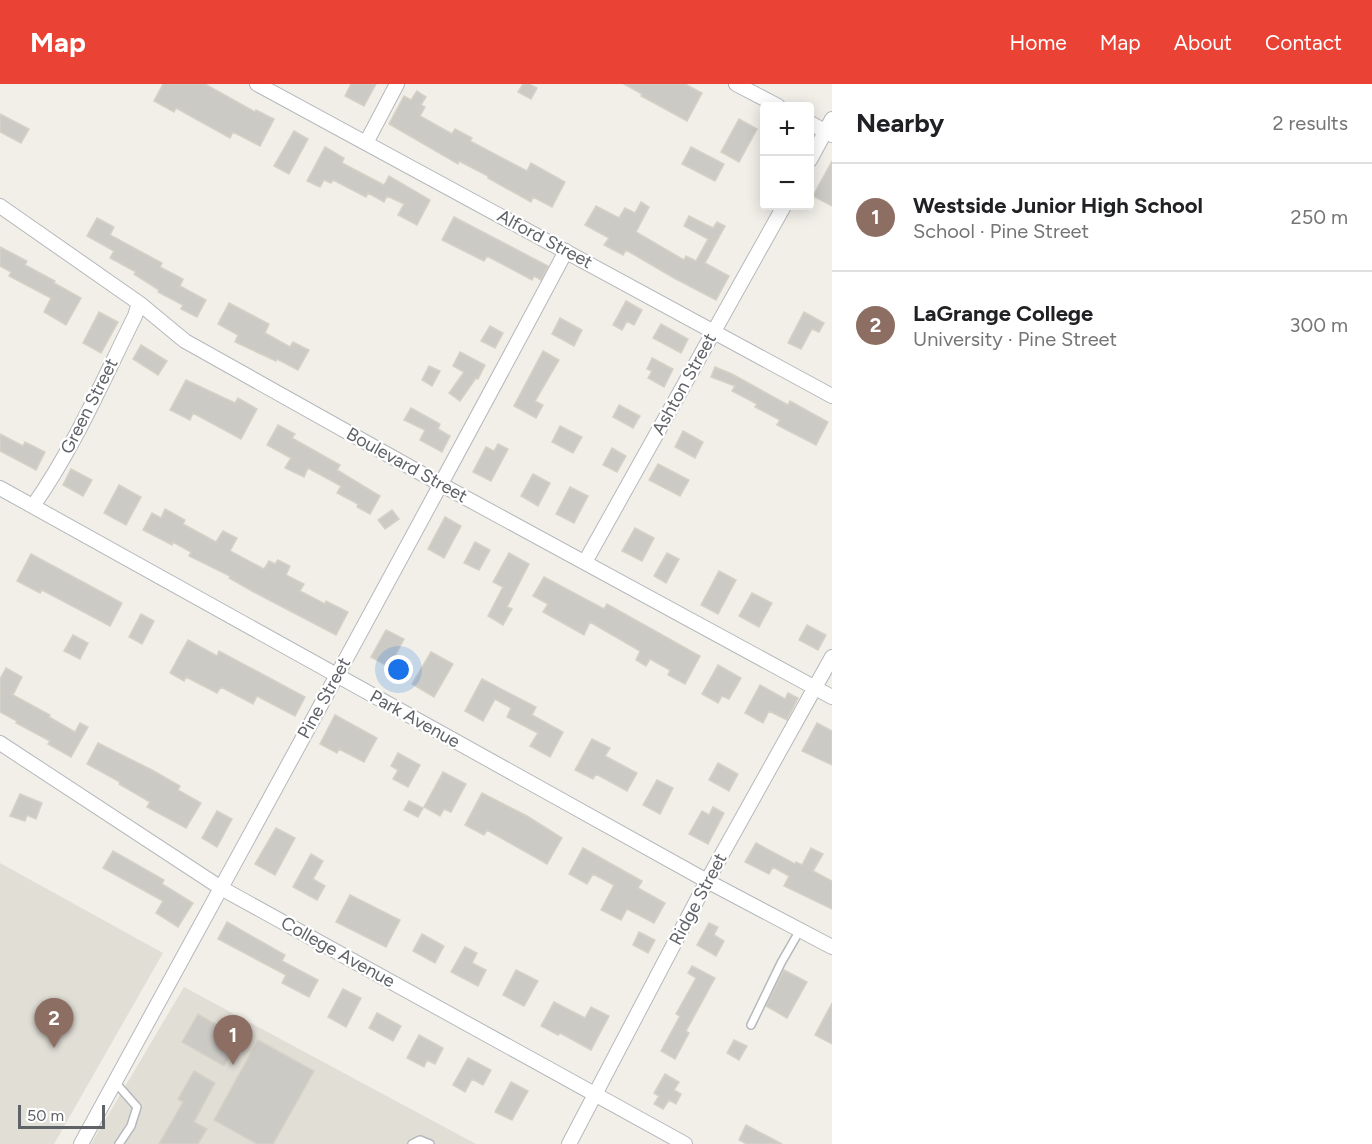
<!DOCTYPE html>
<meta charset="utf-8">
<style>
:root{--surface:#fff;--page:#f6f6f6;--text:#202124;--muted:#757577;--line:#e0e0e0;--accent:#ea4335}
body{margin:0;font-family:Figtree,sans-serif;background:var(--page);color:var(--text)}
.controls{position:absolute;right:18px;top:18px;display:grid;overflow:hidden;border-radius:6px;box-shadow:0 3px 15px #0003}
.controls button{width:54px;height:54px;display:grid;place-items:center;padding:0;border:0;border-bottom:2px solid var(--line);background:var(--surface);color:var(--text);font:30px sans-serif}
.scale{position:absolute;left:18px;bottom:15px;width:87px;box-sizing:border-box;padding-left:6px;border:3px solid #5f6368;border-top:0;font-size:16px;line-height:21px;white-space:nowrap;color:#5f6368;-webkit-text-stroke:4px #fff;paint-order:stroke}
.you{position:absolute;left:399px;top:586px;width:21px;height:21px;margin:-15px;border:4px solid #fff;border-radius:50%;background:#1a73e8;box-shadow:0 0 0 9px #1a73e833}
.badge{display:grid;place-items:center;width:39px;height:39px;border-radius:50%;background:var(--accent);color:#fff;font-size:20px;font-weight:700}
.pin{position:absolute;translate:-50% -50px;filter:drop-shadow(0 2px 3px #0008)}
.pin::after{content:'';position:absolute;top:32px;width:21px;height:18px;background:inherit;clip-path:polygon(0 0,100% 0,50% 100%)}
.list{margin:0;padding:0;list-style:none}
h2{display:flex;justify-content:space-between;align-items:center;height:78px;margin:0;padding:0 24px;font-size:26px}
h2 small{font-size:20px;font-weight:400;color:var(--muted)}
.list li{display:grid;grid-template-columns:39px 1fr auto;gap:18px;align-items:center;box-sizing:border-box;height:108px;padding:0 24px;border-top:2px solid var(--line)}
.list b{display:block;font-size:22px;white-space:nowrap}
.list p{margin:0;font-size:20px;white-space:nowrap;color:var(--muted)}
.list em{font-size:20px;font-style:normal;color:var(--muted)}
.map{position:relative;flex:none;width:832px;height:1060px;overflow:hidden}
header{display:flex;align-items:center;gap:36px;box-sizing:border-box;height:84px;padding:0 30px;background:var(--accent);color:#fff}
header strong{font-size:28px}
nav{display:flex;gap:33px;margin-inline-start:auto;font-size:21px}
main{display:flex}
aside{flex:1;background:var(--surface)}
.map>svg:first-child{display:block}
.education{fill:#e1ded6}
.building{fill:#cccac5;stroke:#d6d1c6;stroke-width:1.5}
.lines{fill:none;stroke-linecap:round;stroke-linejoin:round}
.service-casing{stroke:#b5b8bc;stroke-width:10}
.minor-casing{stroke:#b5b8bc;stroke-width:16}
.service{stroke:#fff;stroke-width:7}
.minor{stroke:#fff;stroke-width:14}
.labels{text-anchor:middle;stroke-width:4.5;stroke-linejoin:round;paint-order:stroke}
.street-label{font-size:18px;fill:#5f6368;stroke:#fff}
</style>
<header>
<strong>Map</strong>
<nav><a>Home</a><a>Map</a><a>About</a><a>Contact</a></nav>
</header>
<main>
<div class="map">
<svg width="832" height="1060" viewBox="0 0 832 1060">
<rect width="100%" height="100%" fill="#f1efe8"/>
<path class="education" d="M0,779L163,869L54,1060H0Z
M184,903L476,1060H91Z"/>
<path class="building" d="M163,0H205L255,28L256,26L274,35L260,62L233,48L230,54L176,24L174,28L154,17Z
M351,0H376L364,22L345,12Z
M523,0H529L537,4L531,15L518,8Z
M624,0H685L702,9L687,37L641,12L642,10Z
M417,7L426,13L421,21L425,23L420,32L452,50L455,45L472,54L470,57L527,87L531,79L565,98L552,123L533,113L531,118L488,94V92L459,77L458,80L389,40L404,12L411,16Z
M0,30L29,45L21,59L0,48Z
M739,35L757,45L739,78L721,68Z
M294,47L308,55L289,90L274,82Z
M325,63L344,74L342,79L384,101L389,92L430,116L417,141L398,131L404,120L387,112L384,118L368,109L366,113L333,96L331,99L324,96L320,103L307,97Z
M691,63L724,80L715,97L682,80Z
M832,77V122L813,112Z
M641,118L649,123L636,148L684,176L686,172L696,177L708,155L684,142L689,132L713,144L717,138L725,142L705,179L729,192L716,216L674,194L626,166L623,171L604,161L609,154L585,141L596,122L619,134L625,124L635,129Z
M454,133L548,182L541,196L534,192L532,196L487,172L484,177L442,156Z
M97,134L114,143L110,151L162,179L160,183L183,195L180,202L206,216L197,233L181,225L183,221L158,208L159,206L134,190L136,188L110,174L114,167L87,152Z
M0,163L27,177L25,181L55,197L54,199L81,214L66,241L44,228L51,214L9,192L11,188L0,182Z
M626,217L642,226L634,241L627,237L622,246L613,241Z
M229,219L269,240L265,249L290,263L293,258L309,266L298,286L277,275L276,277L235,258L238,251L218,240Z
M99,228L118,238L101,269L83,259Z
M804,228L824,239L819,248L812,245L801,265L788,259Z
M560,234L582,246L574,262L552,250Z
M661,240L688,255L681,269L653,254Z
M490,242L503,249L495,264L481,257Z
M141,261L167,277L158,291L133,275Z
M543,267L559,276L535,317L543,321L536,334L514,322Z
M460,268L485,281L478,295L476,294L460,317L449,309L464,288L453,282Z
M652,274L673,285L664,303L648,294L652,287L647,285Z
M429,282L440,287L432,302L422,296Z
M715,283L732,290L788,321L790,317L828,338L816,361L777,341L780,336L755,323L757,320L732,307L735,302L711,293Z
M186,296L235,319L238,314L257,325L241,355L193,329L190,336L170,326Z
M619,321L640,332L633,344L613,333Z
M411,324L440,340L438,345L450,352L442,368L420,356L425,346L404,336Z
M278,341L295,350L292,354L340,381L337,386L380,412L370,430L357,423L358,420L337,409L341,402L308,384L304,393L285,384L291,374L267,361Z
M560,342L582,353L573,369L552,358Z
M683,347L703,358L695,374L675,363Z
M0,350L23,362L25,358L45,368L36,386L0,367Z
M498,360L508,365L491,397L473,388L486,363L494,367Z
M612,364L626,372L617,388L603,381Z
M658,380L689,396L680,412L649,396Z
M71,385L92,396L83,412L63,401Z
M533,390L550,399L538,422L521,412Z
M119,401L141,413L126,441L104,429Z
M570,403L588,412L574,439L556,430Z
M165,425L185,436L183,440L216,458L223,447L237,454L230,467L264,485L269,477L275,480L278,476L290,482L286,491L304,500L300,507L325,520L326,517L348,528L336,551L252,507L229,494L230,492L189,472L191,468L173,458L172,461L143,446L152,429L161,434Z
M392,426L399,435L385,445L378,436Z
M445,433L461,442L444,474L428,465Z
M635,444L654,454L642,477L622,467Z
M475,458L490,466L479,486L464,479Z
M509,469L529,480L507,523L512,525L503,541L488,532L503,503L493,498Z
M667,469L679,475L666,499L654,492Z
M31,470L122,519L110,542L42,506L40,509L17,497Z
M719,487L736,496L718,530L701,521Z
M544,493L604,525L607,520L700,572L685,600L668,591L670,586L650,575L646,582L636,576L640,567L590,538L584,551L543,528L548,520L533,512Z
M752,509L772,519L759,543L739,532Z
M141,530L154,537L142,560L129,553Z
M807,541L826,551L818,566L799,556Z
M386,546L404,555L389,583L371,573Z
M73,551L88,559L80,575L64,567Z
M188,556L217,572L219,567L305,613L295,632L257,612L253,620L221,603L217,609L186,593L184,597L170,589Z
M431,568L453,580L434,613L412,600Z
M718,581L741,594L729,615L722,612L718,619L702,610Z
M6,584L22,593L13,611L50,631L49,633L75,648L80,639L88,643L71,673L48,660L50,657L16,639L17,637L0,628V595Z
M482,595L536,623L532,631L563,648L550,673L530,662L538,649L507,633L511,624L495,615L483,637L465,627Z
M760,601L785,615L788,609L798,614L787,636L769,627L763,639L745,629Z
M335,631L377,654L364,678L339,665L337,669L320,660Z
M817,639L832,647V681L802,667Z
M592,655L610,664L605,672L637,689L627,707L596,690L593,695L575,686Z
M98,659L152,686L180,702L178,706L201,719L186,744L147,723L150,718L119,700L120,698L87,680Z
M398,669L420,681L408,703L393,695L398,686L391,682Z
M718,679L738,690L729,707L709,696Z
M443,688L466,700L451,728L444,725L440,732L424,723Z
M657,696L673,704L660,730L643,721Z
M482,709L527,732L562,754L547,780L487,746L484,751L465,741Z
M20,710L42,719L36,735L27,731L25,737L10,732Z
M409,717L423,724L418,733L404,726Z
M713,723L724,729L708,760L689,750L702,727L709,731Z
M217,727L232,735L217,763L202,754Z
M276,744L295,754L275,791L255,780Z
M756,759L795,780L796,778L802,781L811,764L823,770L813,787L832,797V825L784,802L789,792L773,783L769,790L745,778Z
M583,764L642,797L638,804L665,819L654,839L627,825L621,836L601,826L614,801L593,790L587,800L569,790Z
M113,767L164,796L162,800L193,819L178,843L156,829L163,817L103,784Z
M311,770L323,777L313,795L325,802L317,816L293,803Z
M350,811L400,836L386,863L336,838Z
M227,838L285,871L282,877L318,896L309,913L282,899L286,891L218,855Z
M709,839L718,843L714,851L724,857L716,872L697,861Z
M639,848L655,856L648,869L633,861Z
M422,850L444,862L435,879L413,867Z
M465,863L477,869L472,879L486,886L478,902L451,888Z
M692,882L715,894L686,947L689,949L675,975L661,967L680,932L676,930L696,894L688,889Z
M516,886L538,897L524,922L503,911Z
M784,886L807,898L787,934L766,922Z
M343,905L361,914L346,943L328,933Z
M554,918L585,934L591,923L609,932L591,966L560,949L558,951L541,942Z
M832,919V960L815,951Z
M377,929L401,942L393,957L369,944Z
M198,930L239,954L224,982L182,958Z
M419,951L443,964L435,980L427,976L424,983L407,974Z
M258,956L314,987L273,1060H257L214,1036Z
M734,956L747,962L739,976L727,969Z
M468,974L491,986L483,1001L472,995L465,1008L453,1001Z
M194,987L215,999L194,1038L207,1045L198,1060H159L183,1018L178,1015Z
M665,990L679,998L674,1006L681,1010L676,1020L669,1016L663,1025L654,1020L659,1012L654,1009Z
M511,998L528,1007L512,1036L495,1028Z
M746,1041L782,1060H747L739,1056Z"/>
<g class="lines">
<g class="service-casing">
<path id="service" d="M751,941L781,879L800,846
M115,998L137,1023L131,1042L119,1060
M412,1060L420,1056L430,1060"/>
</g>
<g class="minor-casing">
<path id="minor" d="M257,0L832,312
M736,0L778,22
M810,39L832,51
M366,59L397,0
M810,76L832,35
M0,122L139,219L185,257L442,401L832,613
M0,404L707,797L832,863
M33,422C74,364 103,296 135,232L139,219
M585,478L784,122
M0,659L221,804L685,1060
M81,1060C243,763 407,466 566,167
M569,1060L707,797L832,573"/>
</g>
<use href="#service" class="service"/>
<use href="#minor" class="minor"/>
</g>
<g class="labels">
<g class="street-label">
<text transform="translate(545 155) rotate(28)" y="6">Alford Street</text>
<text transform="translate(684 300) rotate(-61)" y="6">Ashton Street</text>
<text transform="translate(89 322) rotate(-63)" y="6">Green Street</text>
<text transform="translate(407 381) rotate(29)" y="6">Boulevard Street</text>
<text transform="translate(324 614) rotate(-61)" y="6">Pine Street</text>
<text transform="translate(415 635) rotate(29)" y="6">Park Avenue</text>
<text transform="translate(698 815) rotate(-62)" y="6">Ridge Street</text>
<text transform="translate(338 868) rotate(29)" y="6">College Avenue</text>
</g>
</g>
</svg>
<div class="controls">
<button>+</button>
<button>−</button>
</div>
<div class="scale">50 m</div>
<div class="you"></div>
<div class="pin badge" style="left:233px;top:981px;background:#8d6e63">1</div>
<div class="pin badge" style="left:54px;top:964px;background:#8d6e63">2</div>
</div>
<aside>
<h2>Nearby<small>2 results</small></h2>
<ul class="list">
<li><span class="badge" style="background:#8d6e63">1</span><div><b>Westside Junior High School</b><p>School · Pine Street</p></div><em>250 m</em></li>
<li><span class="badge" style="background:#8d6e63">2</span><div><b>LaGrange College</b><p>University · Pine Street</p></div><em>300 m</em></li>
</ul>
</aside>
</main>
